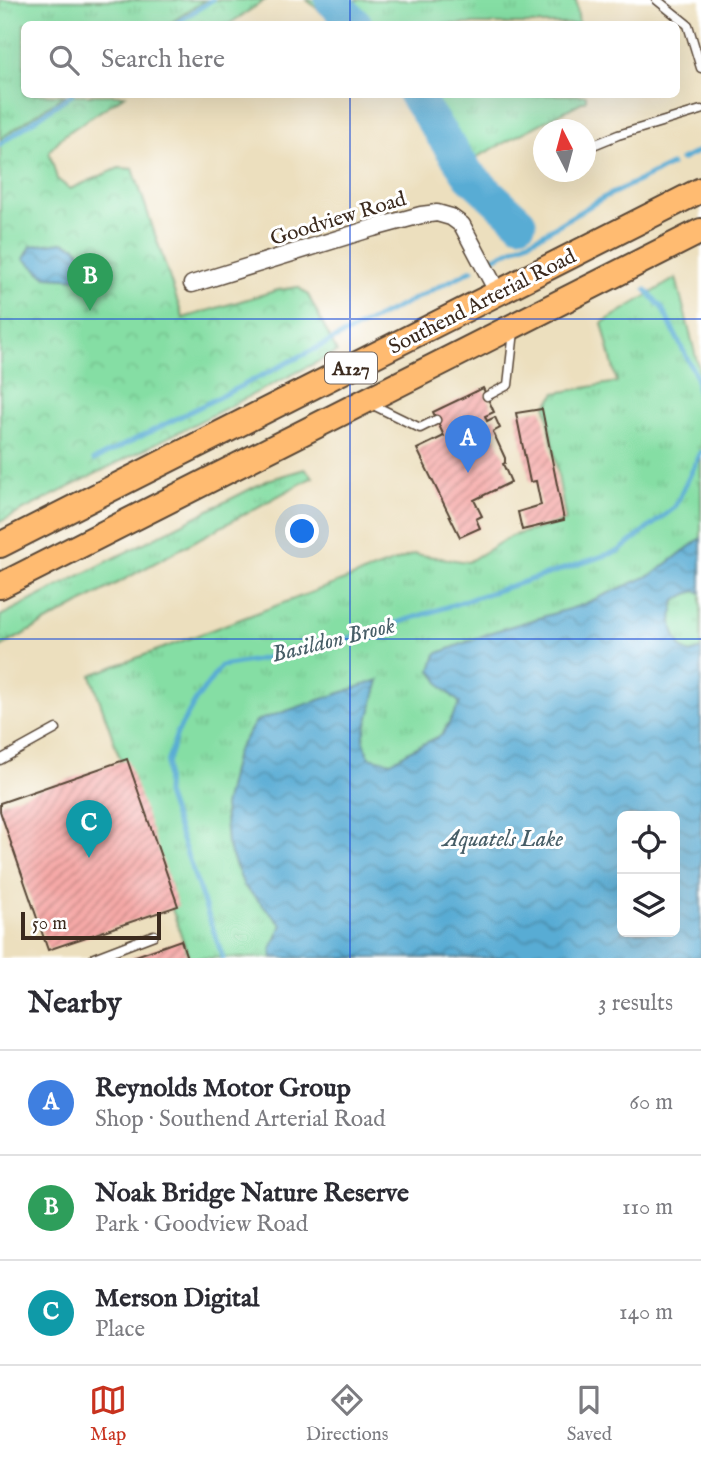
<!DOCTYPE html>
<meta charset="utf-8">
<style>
:root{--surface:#fff;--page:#f7f7f7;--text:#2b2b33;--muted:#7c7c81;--line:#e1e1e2;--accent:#c8321e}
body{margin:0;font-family:"IM FELL English",serif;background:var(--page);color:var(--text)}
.controls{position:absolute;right:21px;bottom:21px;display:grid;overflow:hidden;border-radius:10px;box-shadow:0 7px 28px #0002}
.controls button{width:63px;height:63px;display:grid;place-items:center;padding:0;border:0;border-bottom:2px solid var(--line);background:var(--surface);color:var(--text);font:35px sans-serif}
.compass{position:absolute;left:533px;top:119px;width:63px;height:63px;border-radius:50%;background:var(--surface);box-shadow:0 7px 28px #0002;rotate:354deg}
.scale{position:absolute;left:21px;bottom:18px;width:140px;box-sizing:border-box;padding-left:7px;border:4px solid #3b2a1e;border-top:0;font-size:19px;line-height:24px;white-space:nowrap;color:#3b2a1e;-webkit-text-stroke:5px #fff;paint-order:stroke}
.you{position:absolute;left:303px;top:532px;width:24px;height:24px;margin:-18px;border:5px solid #fff;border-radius:50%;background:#1a73e8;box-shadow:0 0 0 10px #1a73e833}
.badge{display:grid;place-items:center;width:46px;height:46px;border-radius:50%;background:var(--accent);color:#fff;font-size:23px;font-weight:700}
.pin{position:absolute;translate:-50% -58px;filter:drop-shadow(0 2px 4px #0008)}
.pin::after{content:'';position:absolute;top:37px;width:24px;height:21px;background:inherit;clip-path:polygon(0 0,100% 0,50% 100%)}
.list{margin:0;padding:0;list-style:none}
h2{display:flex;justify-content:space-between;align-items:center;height:91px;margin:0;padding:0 28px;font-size:30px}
h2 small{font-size:23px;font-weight:400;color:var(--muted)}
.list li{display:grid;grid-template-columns:46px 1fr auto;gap:21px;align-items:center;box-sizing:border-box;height:105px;padding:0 28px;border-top:2px solid var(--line)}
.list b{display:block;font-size:26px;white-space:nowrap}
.list p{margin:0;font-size:23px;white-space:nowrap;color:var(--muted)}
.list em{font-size:23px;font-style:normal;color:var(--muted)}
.icon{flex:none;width:38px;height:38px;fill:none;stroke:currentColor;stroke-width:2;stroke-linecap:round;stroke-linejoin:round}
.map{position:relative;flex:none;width:701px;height:958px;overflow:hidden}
.search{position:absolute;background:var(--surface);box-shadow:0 7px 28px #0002;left:21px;right:21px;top:21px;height:77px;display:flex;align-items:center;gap:18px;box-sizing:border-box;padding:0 24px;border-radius:10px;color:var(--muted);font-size:26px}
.sheet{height:406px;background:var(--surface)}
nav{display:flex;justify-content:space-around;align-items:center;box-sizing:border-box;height:98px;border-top:2px solid var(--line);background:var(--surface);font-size:19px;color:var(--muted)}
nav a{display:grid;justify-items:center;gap:4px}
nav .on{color:var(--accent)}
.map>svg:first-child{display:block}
.grass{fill:url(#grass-tufts);stroke:#608461;stroke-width:2;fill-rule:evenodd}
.park{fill:url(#park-crowns);stroke:#608461;stroke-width:2}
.water{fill:url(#water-waves);stroke:#4a6b79;stroke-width:2;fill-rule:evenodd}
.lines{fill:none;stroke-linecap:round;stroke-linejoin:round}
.stream{stroke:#58acd4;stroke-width:5}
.river{stroke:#58acd4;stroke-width:33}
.building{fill:url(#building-hatch)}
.service-casing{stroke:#564536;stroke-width:11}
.minor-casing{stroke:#564536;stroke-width:19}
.trunk-casing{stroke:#564536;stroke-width:28}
.service{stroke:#fff;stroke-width:8}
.minor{stroke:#fff;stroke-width:16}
.trunk{stroke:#ffbb71;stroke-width:24}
.grid{fill:none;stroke:#1d4ed8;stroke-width:2;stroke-opacity:0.55}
.labels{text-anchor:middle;stroke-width:6;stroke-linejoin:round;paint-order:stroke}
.shield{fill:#fff;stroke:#766a62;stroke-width:2}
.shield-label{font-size:19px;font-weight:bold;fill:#3b2a1e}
.street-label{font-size:21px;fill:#3b2a1e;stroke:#fff}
.water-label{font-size:23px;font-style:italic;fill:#475e67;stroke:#fff}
</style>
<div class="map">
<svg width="701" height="958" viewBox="0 0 701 958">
<defs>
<pattern id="grass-tufts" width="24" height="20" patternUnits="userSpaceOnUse" patternTransform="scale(1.75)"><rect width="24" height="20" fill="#85dea4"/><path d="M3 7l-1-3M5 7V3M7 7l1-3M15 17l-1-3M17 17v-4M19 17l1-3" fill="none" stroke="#74bf8d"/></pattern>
<pattern id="park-crowns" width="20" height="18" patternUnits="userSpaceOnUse" patternTransform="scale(1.75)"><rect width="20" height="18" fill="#85dea4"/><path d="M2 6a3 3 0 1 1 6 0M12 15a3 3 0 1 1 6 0" fill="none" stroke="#74bf8d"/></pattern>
<pattern id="water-waves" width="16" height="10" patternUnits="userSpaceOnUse" patternTransform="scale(1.75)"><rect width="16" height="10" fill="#58acd4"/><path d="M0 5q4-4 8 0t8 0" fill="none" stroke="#4a8cab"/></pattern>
<pattern id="building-hatch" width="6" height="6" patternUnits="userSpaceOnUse" patternTransform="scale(1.75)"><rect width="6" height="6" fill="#f6a9a7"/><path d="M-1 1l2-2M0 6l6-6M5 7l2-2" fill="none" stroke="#c88a87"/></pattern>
</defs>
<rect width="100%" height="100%" fill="#fff"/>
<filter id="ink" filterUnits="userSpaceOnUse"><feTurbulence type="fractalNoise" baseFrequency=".0143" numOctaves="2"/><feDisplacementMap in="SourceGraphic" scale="14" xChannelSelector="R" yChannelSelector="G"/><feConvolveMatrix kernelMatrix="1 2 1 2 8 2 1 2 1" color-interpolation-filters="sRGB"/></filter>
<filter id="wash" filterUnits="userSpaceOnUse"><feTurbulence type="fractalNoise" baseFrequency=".00686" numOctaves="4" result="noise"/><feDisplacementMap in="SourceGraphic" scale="28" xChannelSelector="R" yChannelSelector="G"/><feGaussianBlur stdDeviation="1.57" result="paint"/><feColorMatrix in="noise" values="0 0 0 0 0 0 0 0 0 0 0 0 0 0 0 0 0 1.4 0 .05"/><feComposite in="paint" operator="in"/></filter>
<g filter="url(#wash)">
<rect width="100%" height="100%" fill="#ecdfbe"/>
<path class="grass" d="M0,0H205L169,24H24V94L65,95L0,139Z
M307,0H576L579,24H335Z
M586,95V100L450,171L401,95Z
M676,278L701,377V958H189L91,675L414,554L468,562L511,536L566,521L546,406L556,393L617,382L602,323ZM622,816H675V932H622Z
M305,469L313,477L0,647V616L268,480Z"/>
<path class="park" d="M205,0H265L229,24H169Z
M65,95H125L64,135L49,151L57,179L70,189L119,168L133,169L183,318L278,290L298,287L308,295L337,352L0,522V139Z"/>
<path class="water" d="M63,242L77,247L84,260L80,279L46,277L24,259L31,246Z
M701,538V593L697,591L687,594L675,601C670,621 671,631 682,649L690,653L701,649V958H273L271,950L282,925L244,886L227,844L224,806L236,753L256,721L379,680L363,739L369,757L391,762L411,750L442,735L460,703L442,687L431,670L436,654L495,631L579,606L653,574ZM622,816H675V932H622Z"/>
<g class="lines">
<path class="stream" d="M175,24L212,0
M0,144L72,94
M681,160L701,150
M490,260L543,234L603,198L671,165
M646,290L662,308L696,376L701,419
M94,460L472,270
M223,958L166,794L167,763L177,733L196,700L221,666L257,660L354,637L619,551L675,507L701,452"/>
<path class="river" d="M331,0L356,24
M414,94L469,175L520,222"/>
</g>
<g id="blocks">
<path class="building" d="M483,388L494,412L485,416L487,421L495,417L500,428L493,432L505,458V463L503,464L511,482L474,500L482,516L476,519L480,528L460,537L417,449L444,436L433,412Z
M542,409L564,520L522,530L518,512L541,505L536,481L530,482L516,413Z
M127,759L178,906L48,950L0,811V803Z
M181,940L187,958H130Z"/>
</g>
</g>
<g filter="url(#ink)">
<use href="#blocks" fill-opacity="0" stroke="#564536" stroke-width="2"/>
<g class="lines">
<g class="service-casing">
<path id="service" d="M657,0L688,25L701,68
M586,148L618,135L701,110
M487,396L508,385L514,331
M371,404L420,428L436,420
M0,760L56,729
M94,958L154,935"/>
</g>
<g class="minor-casing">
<path id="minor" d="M192,284L373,228L421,215L437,213L451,217L462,225L498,293"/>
</g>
<g class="trunk-casing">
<path id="trunk" d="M0,545L701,190
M0,586L701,231"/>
</g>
<use href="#service" class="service"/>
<use href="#minor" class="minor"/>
<use href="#trunk" class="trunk"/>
</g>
</g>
<path class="grid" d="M350,0V24M350,94V958M0,319H701M0,639H701"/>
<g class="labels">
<rect class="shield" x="325" y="352.5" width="52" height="31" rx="5"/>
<g class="shield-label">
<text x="351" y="375">A127</text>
</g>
<g class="street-label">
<text transform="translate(338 218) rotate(-17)" y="7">Goodview Road</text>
<text transform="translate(482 301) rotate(-27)" y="7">Southend Arterial Road</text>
</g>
<g class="water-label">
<text transform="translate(333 639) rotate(-14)" y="8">Basildon Brook</text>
<text x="503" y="846">Aquatels Lake</text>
</g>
</g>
</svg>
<div class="controls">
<button><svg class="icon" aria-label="locate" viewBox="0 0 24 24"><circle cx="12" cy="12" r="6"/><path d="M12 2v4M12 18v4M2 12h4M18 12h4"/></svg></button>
<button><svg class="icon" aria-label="layers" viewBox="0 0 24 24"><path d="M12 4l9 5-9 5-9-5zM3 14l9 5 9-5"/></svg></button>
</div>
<svg class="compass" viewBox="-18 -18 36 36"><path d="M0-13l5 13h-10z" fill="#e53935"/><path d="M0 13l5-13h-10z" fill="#7c7c81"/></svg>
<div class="scale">50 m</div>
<div class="you"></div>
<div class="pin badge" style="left:468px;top:473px;background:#3f7fe0">A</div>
<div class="pin badge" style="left:90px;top:311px;background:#2e9e5b">B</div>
<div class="pin badge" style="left:89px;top:858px;background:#0f9aa8">C</div>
<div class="search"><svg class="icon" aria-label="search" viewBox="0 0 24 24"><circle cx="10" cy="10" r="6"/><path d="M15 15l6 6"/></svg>Search here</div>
</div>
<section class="sheet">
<h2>Nearby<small>3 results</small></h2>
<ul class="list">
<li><span class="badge" style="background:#3f7fe0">A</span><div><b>Reynolds Motor Group</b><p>Shop · Southend Arterial Road</p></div><em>60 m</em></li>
<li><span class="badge" style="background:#2e9e5b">B</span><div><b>Noak Bridge Nature Reserve</b><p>Park · Goodview Road</p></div><em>110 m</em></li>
<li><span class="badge" style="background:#0f9aa8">C</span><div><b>Merson Digital</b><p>Place</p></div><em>140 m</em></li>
</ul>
</section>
<nav>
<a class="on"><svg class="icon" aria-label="map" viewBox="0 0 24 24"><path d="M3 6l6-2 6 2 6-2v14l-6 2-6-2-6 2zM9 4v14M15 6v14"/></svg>Map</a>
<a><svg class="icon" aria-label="directions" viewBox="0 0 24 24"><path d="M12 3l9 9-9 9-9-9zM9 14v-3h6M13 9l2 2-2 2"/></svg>Directions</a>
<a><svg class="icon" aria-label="saved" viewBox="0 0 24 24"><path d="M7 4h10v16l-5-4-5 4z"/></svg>Saved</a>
</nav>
